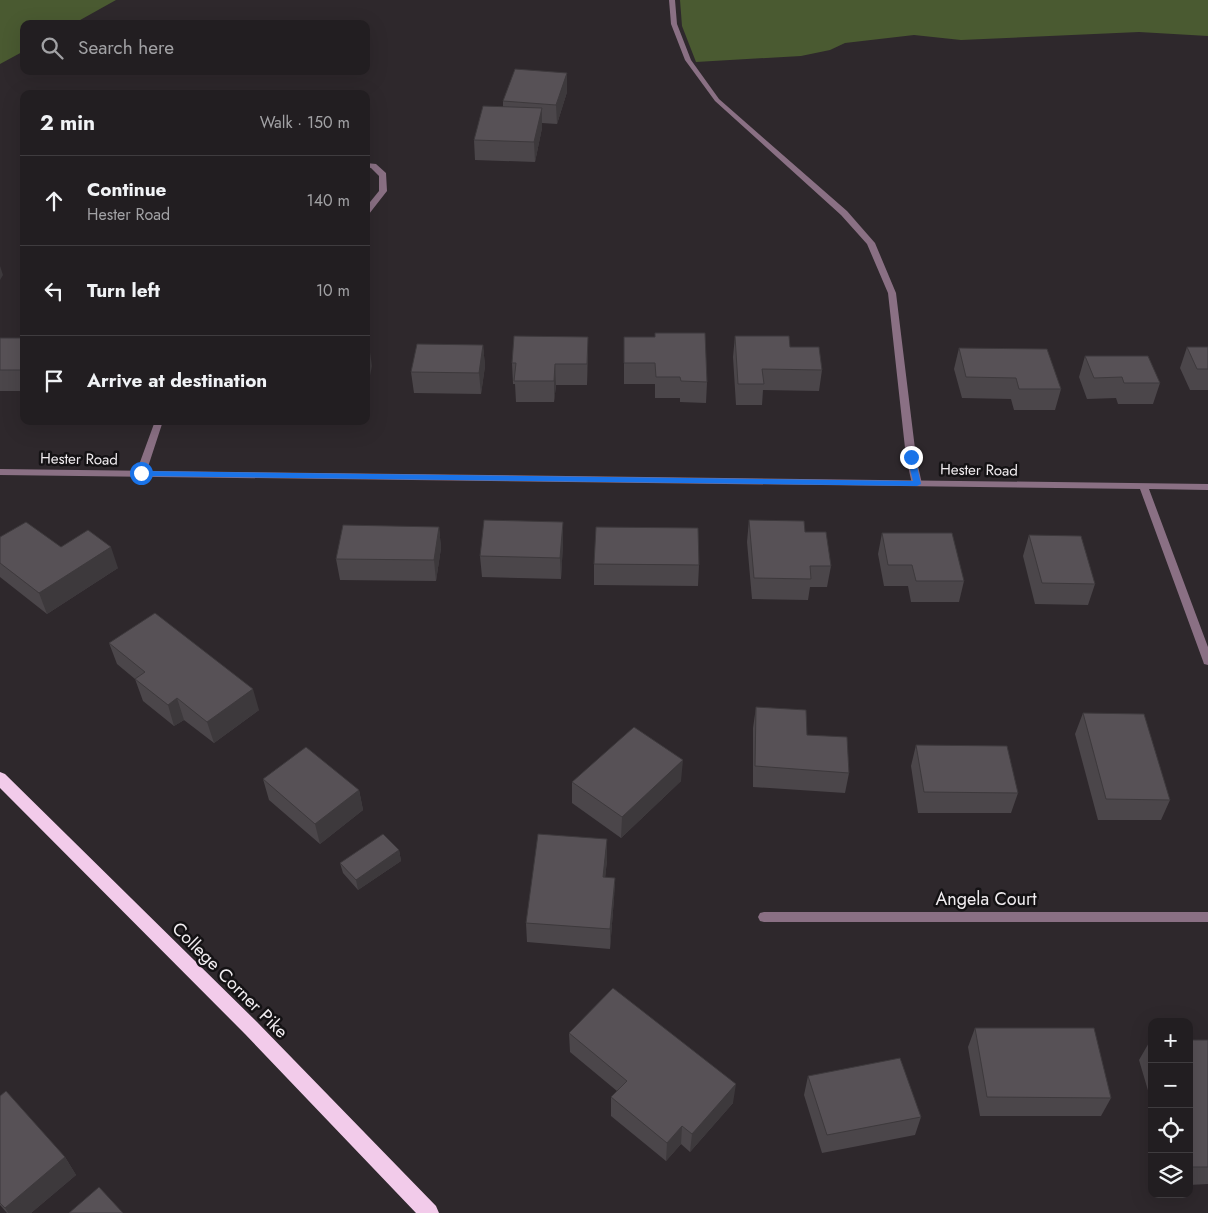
<!DOCTYPE html>
<meta charset="utf-8">
<style>
:root{--surface:#221e21;--page:#2a272a;--text:#f1f3f6;--muted:#a2a2a5;--line:#3f3c3f}
body{margin:0;font-family:Jost,sans-serif;background:var(--page);color:var(--text)}
.controls{position:absolute;right:15px;bottom:15px;display:grid;overflow:hidden;border-radius:10px;box-shadow:0 5px 20px #0002}
.controls button{width:45px;height:45px;display:grid;place-items:center;padding:0;border:0;border-bottom:1px solid var(--line);background:var(--surface);color:var(--text);font:25px sans-serif}
.stop{position:absolute;width:15px;height:15px;margin:-11px;border:4px solid #1a73e8;border-radius:50%;background:#fff}
.stop.end{background:#1a73e8;border-color:#fff;box-shadow:0 1px 5px #0008}
.list{margin:0;padding:0;list-style:none}
h2{display:flex;justify-content:space-between;align-items:center;height:65px;margin:0;padding:0 20px;font-size:21px}
h2 small{font-size:16px;font-weight:400;color:var(--muted)}
.list li{display:grid;grid-template-columns:32px 1fr auto;gap:15px;align-items:center;box-sizing:border-box;height:90px;padding:0 20px;border-top:1px solid var(--line)}
.list b{display:block;font-size:19px;white-space:nowrap}
.list p{margin:0;font-size:16px;white-space:nowrap;color:var(--muted)}
.list em{font-size:16px;font-style:normal;color:var(--muted)}
.icon{flex:none;width:28px;height:28px;fill:none;stroke:currentColor;stroke-width:2;stroke-linecap:round;stroke-linejoin:round}
.map{position:relative;flex:none;width:1208px;height:1213px;overflow:hidden}
.search{position:absolute;background:var(--surface);box-shadow:0 5px 20px #0002;left:20px;top:20px;width:350px;height:55px;display:flex;align-items:center;gap:12px;box-sizing:border-box;padding:0 18px;border-radius:10px;color:var(--muted);font-size:19px}
.panel{position:absolute;background:var(--surface);box-shadow:0 5px 20px #0002;left:20px;top:90px;width:350px;height:335px;border-radius:10px}
.map>svg:first-child{display:block}
.green{fill:#4a5a31}
.lines{fill:none;stroke-linecap:round;stroke-linejoin:round}
.service{fill:#8a7084;fill-rule:evenodd}
.minor{fill:#8a7084;fill-rule:evenodd}
.trunk{fill:#f2cbea;fill-rule:evenodd}
.wall{fill:#4b464a}
.shaded-wall{fill:#3d393c}
.building{fill:#575156;stroke:#3d393c}
.route{fill:#1a73e8}
.labels{text-anchor:middle;stroke-width:5;stroke-linejoin:round;paint-order:stroke}
.street-label{font-size:15px;fill:#f1edf0;stroke:#141214}
.near-street-label{font-size:18px;fill:#f1edf0;stroke:#141214}
</style>
<div class="map">
<svg width="1208" height="1213" viewBox="0 0 1208 1213">
<rect width="100%" height="100%" fill="#2e282c"/>
<path class="green" d="M0,0H116L73,24H24V51L0,64Z
M680,0H1208V36L1139,32L961,40L914,35L845,43L830,50L801,56L696,62L682,26Z"/>
<g class="lines">
<path class="service" d="M669,0H675L677,24L691,60L719,99L847,211L875,243L896,293L916,457L922,484L920,486H914L912,484L906,457L888,293L867,244L841,215L715,101L685,60L671,24Z
M366,163L376,164L386,173L387,191L369,214H366V207L379,191V176L371,168L366,167Z
M155,421H163L146,473L144,475H138L136,473Z"/>
<path class="minor" d="M0,469L1208,484V490L1149,489L1208,647V665L1204,664L1203,661L1140,489L0,475Z
M764,912H1208V922H764L760,921L758,917L760,913Z"/>
<path class="trunk" d="M0,772L5,774L257,1022L436,1206L439,1213H416L245,1034L0,788Z"/>
</g>
<path class="wall" d="M567,92L557,124L542,123V128L535,162L475,160L474,140L503,107V101Z
M735,336L790,347L822,370L819,391L763,390L762,405H736L733,357Z
M588,337L587,385H556L554,402H516L515,384H513L512,363Z
M624,337L707,382L706,403L680,402V398H655V384H624Z
M0,338H24V391H0Z
M483,345L485,366L481,394L414,393L411,372Z
M1187,347H1208V390H1190L1180,368Z
M959,348L1061,389L1055,410H1014L1011,399L962,398L954,369Z
M1085,356L1160,383L1153,404H1118L1116,398L1087,399L1079,377Z
M749,520L805,532L831,566L827,587H810L808,600L752,599L747,542Z
M563,522V543L561,579L482,577L480,556Z
M439,527L441,548L436,581L340,580L336,559Z
M882,533L964,581L959,602H911L908,586H884L878,554Z
M1029,535L1095,584L1088,605L1035,604L1023,556Z
M0,537L61,547L118,568L47,614L0,577Z
M594,564L699,565L698,586L594,585Z
M109,643L259,710L214,743L184,720L174,726L143,701L135,679L117,664Z
M756,707L849,773L845,793L753,787V728Z
M1083,713L1170,800L1161,820H1098L1075,734Z
M916,745L1018,793L1011,813H918L911,766Z
M263,779L359,790L363,810L320,844L269,800Z
M681,781L621,838L572,803V782Z
M399,850L401,861L358,890L343,873L340,863Z
M607,860L605,878H615L614,898L610,949L527,942L526,923Z
M975,1028L1111,1098L1101,1116H980L968,1047Z
M569,1033L733,1103L690,1152L681,1144L666,1161L611,1116V1097L617,1091L570,1052Z
M1189,1040H1208V1184L1189,1185Z
M1150,1041H1152V1104L1139,1060Z
M808,1076L921,1117L915,1135L822,1153L804,1095Z
M0,1096L65,1157L76,1175L31,1213H7L0,1205Z"/>
<path class="shaded-wall" d="M567,73V92L557,124L556,105Z
M542,108V128L535,162L534,142Z
M0,266L3,275L0,280Z
M588,337V358L587,385V364Z
M369,345L372,366L367,390L366,358Z
M483,345L485,366L481,394L479,373Z
M555,364L556,385L554,402V381Z
M563,522V543L561,579L560,558Z
M439,527L441,548L436,581L434,560Z
M111,547L118,568L47,614L39,593Z
M253,689L259,710L214,743L207,722Z
M177,698L184,720L174,726L168,705Z
M683,760L681,781L621,838L622,817Z
M359,790L363,810L320,844L315,824Z
M607,839V860L603,898V877Z
M399,850L401,861L358,890L356,880Z
M615,878L614,898L610,949V929Z
M736,1084L733,1103L690,1152L692,1134Z
M682,1126L681,1144L666,1161L667,1143Z
M65,1157L76,1175L31,1213H8L5,1208Z"/>
<path class="building" d="M515,69L567,73L556,105L503,101Z
M483,106L542,108L534,142L474,140Z
M655,333H705L707,382L681,381L680,377H656L655,363H624V337H655Z
M514,336L588,337L587,364H555L554,381H514L516,363H512Z
M735,336H789L790,347H819L822,370L762,369L764,384H738Z
M0,338H24V370H0Z
M417,344L483,345L479,373L411,372Z
M366,345H369L366,358Z
M1187,347H1208V369H1197Z
M959,348L1047,349L1061,389H1019L1016,378L966,377Z
M1085,356H1148L1160,383H1124L1122,377L1094,378Z
M484,520L563,522L560,558L480,556Z
M749,520L804,521L805,532H826L831,566H810L811,579L754,578Z
M26,522L61,547L88,530L111,547L39,593L0,563V537Z
M343,525L439,527L434,560L336,559Z
M596,527L698,528L699,565L594,564Z
M882,533H952L964,581H916L912,565H888Z
M1029,535L1081,536L1095,584L1042,583Z
M155,613L253,689L207,722L177,698L168,705L135,679L145,672L109,643Z
M756,707L806,710L807,735L847,737L849,773L755,766Z
M1083,713L1144,714L1170,800L1106,799Z
M634,727L683,760L622,817L572,782Z
M916,745L1007,746L1018,793L924,792Z
M306,747L359,790L315,824L263,779Z
M383,834L399,850L356,880L340,863Z
M538,834L607,839L603,877L615,878L610,929L526,923Z
M613,988L736,1084L692,1134L682,1126L667,1143L611,1097L627,1081L569,1033Z
M975,1028H1094L1111,1098L987,1097Z
M1189,1040H1208V1167H1189Z
M1150,1041H1152V1048Z
M900,1058L921,1117L827,1135L808,1076Z
M6,1091L65,1157L5,1208L0,1203V1096Z
M99,1187L123,1213H69Z"/>
<path class="route" d="M911,455L915,457L921,484L917,486L141,476L137,473L141,471L913,481L907,457Z"/>
<g class="labels">
<g class="street-label">
<text transform="translate(79 459) rotate(1)" y="5">Hester Road</text>
<text transform="translate(979 470) rotate(1)" y="5">Hester Road</text>
</g>
<g class="near-street-label">
<text x="986" y="905">Angela Court</text>
<text transform="translate(230 980) rotate(45)" y="6">College Corner Pike</text>
</g>
</g>
</svg>
<div class="controls">
<button>+</button>
<button>−</button>
<button><svg class="icon" aria-label="locate" viewBox="0 0 24 24"><circle cx="12" cy="12" r="6"/><path d="M12 2v4M12 18v4M2 12h4M18 12h4"/></svg></button>
<button><svg class="icon" aria-label="layers" viewBox="0 0 24 24"><path d="M12 4l9 5-9 5-9-5zM3 14l9 5 9-5"/></svg></button>
</div>
<div class="stop" style="left:141px;top:473px"></div>
<div class="stop end" style="left:911px;top:457px"></div>
<div class="search"><svg class="icon" aria-label="search" viewBox="0 0 24 24"><circle cx="10" cy="10" r="6"/><path d="M15 15l6 6"/></svg>Search here</div>
<section class="panel">
<h2>2 min<small>Walk · 150 m</small></h2>
<ul class="list">
<li><svg class="icon" aria-label="ahead" viewBox="0 0 24 24"><path d="M12 20V5M6 11l6-6 6 6"/></svg><div><b>Continue</b><p>Hester Road</p></div><em>140 m</em></li>
<li><svg class="icon" aria-label="left" viewBox="0 0 24 24"><path d="M17 20v-9H6M10 6l-5 5 5 5"/></svg><div><b>Turn left</b></div><em>10 m</em></li>
<li><svg class="icon" aria-label="arrive" viewBox="0 0 24 24"><path d="M6 21V4h12l-3 4 3 4H6"/></svg><div><b>Arrive at destination</b></div></li>
</ul>
</section>
</div>
